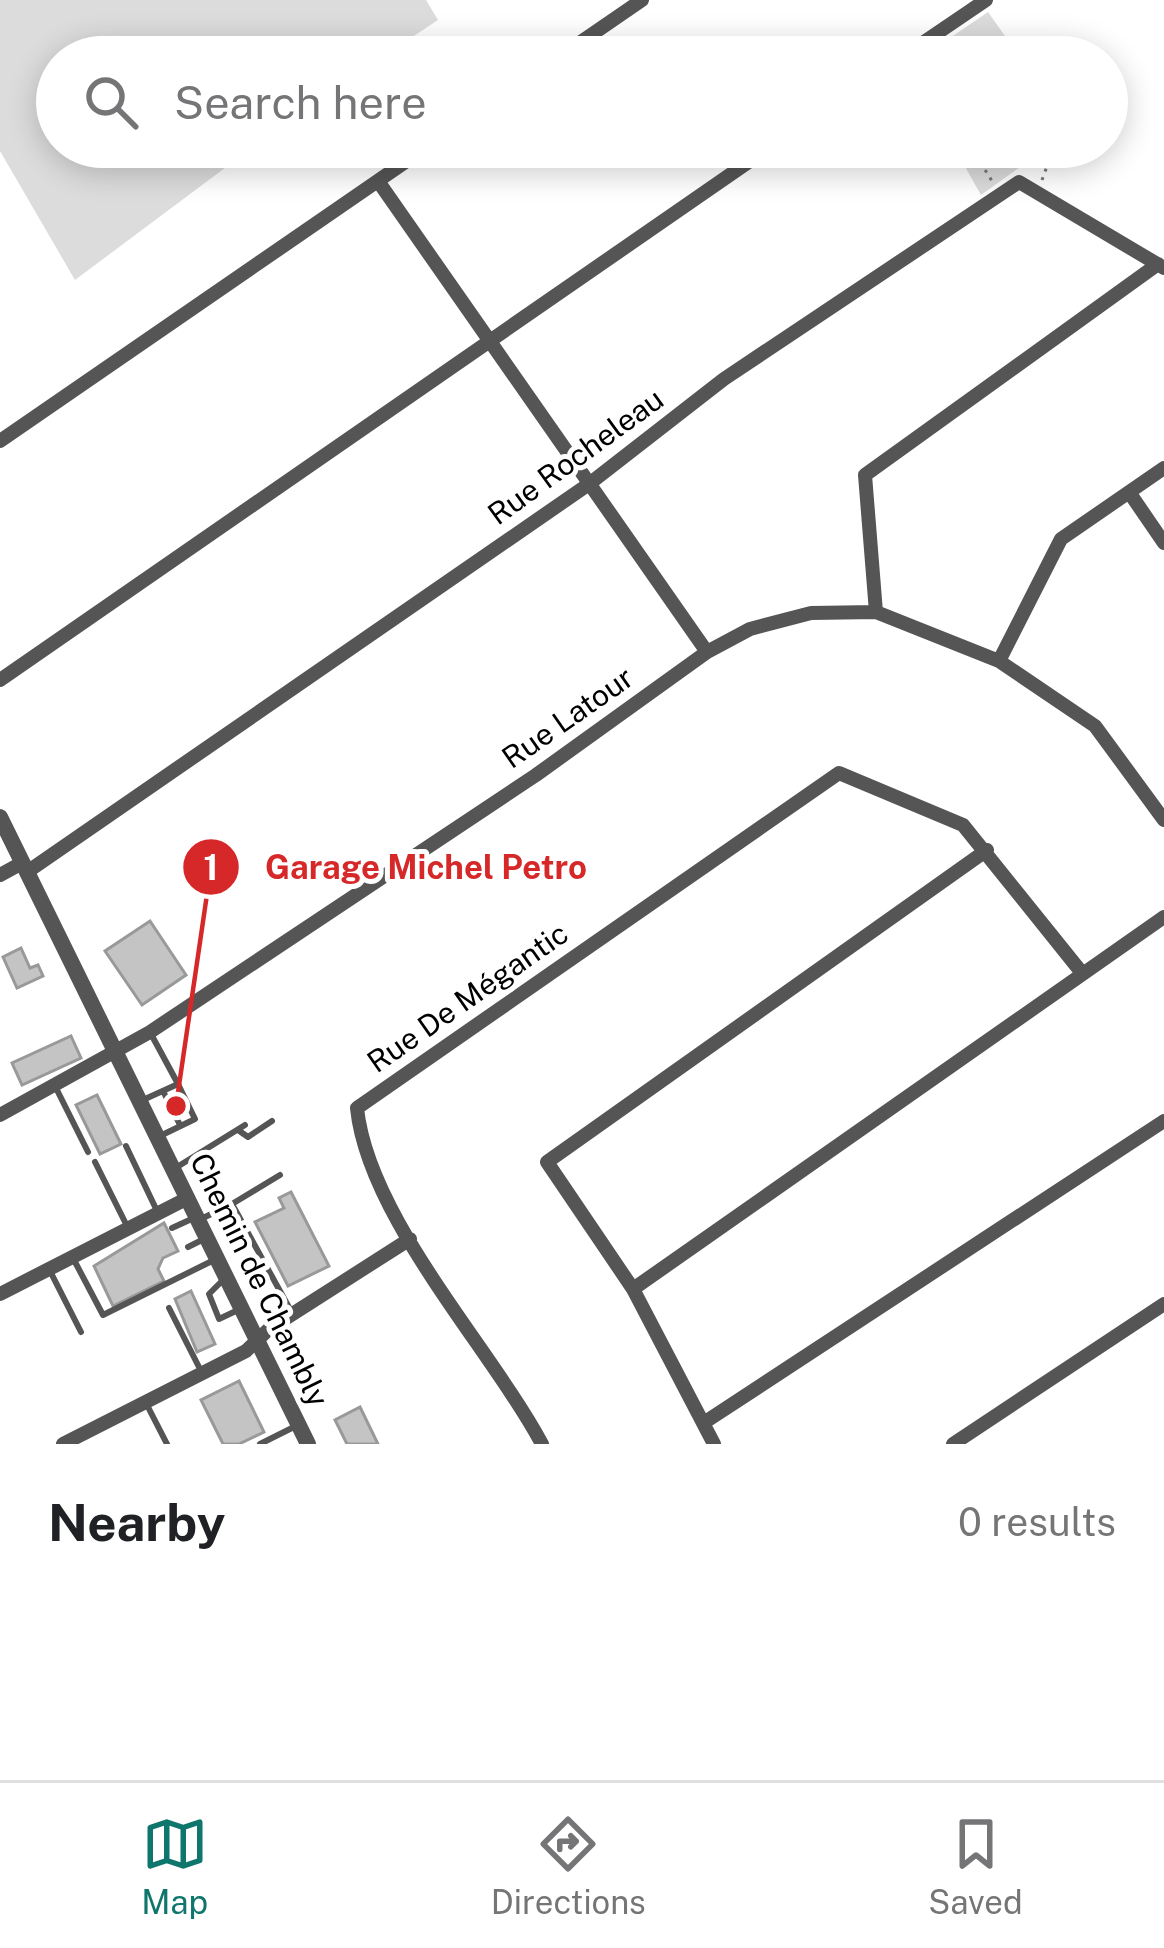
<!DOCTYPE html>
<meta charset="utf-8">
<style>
:root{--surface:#fff;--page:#f6f6f6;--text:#202124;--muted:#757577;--line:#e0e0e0;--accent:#0f766e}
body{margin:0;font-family:"Public Sans",sans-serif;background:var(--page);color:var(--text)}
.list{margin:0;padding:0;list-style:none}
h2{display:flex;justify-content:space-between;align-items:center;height:156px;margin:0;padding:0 48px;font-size:51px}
h2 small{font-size:39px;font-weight:400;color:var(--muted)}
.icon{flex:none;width:66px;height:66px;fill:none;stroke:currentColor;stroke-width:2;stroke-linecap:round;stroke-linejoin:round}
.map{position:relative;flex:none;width:1164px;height:1444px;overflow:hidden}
.search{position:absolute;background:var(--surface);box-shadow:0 6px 30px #0003;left:36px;right:36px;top:36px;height:132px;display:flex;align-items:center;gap:30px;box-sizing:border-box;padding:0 42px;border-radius:66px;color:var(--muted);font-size:45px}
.sheet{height:336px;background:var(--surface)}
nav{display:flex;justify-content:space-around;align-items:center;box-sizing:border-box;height:168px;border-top:3px solid var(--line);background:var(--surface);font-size:33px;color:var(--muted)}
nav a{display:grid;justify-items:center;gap:6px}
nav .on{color:var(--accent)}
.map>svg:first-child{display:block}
.green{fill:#dcdcdc}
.building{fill:#c4c4c4;stroke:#999;stroke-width:3}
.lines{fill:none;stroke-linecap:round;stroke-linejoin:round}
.path{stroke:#777;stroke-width:3;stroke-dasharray:3 6;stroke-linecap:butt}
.service{stroke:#555;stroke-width:6}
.minor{stroke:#555;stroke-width:14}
.tertiary{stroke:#555;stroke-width:16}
.labels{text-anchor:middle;stroke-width:10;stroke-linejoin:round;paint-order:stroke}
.street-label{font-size:30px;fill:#000;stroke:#fff}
.leader{fill:none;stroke:#d62828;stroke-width:4.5}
.callout-dot{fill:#d62828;stroke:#fff;stroke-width:4.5}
.mark-label{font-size:36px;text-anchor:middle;font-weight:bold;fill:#fff}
.callout-label{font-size:33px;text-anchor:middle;font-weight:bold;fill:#d62828;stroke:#fff;stroke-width:10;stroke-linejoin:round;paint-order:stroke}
</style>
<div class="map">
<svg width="1164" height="1444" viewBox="0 0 1164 1444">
<rect width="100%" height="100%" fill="#fff"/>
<path class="green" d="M0,0H426L438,20L382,57H57V147H253L75,280L0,151Z
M988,12L1020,57H922Z
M954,147H1048L981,195Z"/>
<path class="building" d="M150,921L186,975L142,1005L105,951Z
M21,948L30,968L38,965L43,976L17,988L3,957Z
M71,1036L81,1058L22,1085L12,1063Z
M97,1095L121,1144L100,1154L76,1105Z
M291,1192L329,1266L288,1286L255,1222L284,1208L279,1198Z
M164,1223L178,1251L163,1258L158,1269L164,1281L113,1306L94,1266Z
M191,1291L215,1344L197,1352L175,1299Z
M239,1381L264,1432L239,1444H223L201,1400Z
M360,1407L378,1444H347L335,1420Z"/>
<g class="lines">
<path class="path" d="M979,147L975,154L992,181
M981,165L1016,153L1017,147
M1042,180L1054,147"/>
<path class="service" d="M151,1034L178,1084
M55,1086L88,1152
M163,1091L180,1125
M145,1099L178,1084L195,1119L162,1135
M238,1130L248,1137L272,1121
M126,1146L158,1213
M95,1162L128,1228
M177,1167L245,1125
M232,1204L280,1175
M203,1218L232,1204L291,1311
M172,1228L196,1217
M188,1247L206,1238
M74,1260L103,1315L212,1261
M50,1271L81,1332
M224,1279L209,1294L219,1319L238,1310
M169,1308L202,1373
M147,1405L167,1444
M260,1444L294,1427"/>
<path class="minor" d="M559,57L642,0
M902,57L986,0
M378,181L707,652
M0,441L427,147
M1129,492L1164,543
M876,612L865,475L1158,264
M999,661L1061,539L1164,468
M0,680L770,147
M27,872L589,484L724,379L1019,182L1164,268
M0,875L22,863
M0,1115L150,1032L536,775L707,652L750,629L811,613L876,612L999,661L1095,726L1164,820
M633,1289L1164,917
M0,1294L188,1198
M705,1422L1164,1121
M63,1444L246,1351L269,1329L410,1239
M542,1444C489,1346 368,1217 357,1108L839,773L963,825L1082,973
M714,1444L633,1289L547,1162L987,850
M953,1444L1164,1304"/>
<path class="tertiary" d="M0,817L308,1444"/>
</g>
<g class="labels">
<g class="street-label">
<text transform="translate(576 457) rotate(-36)" y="10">Rue Rocheleau</text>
<text transform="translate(568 718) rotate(-35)" y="10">Rue Latour</text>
<text transform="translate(468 998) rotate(-35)" y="10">Rue De Mégantic</text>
<text transform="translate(259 1280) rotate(64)" y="10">Chemin de Chambly</text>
</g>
</g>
<path class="leader" d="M176 1106L211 867"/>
<g class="callout-dot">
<circle cx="176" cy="1106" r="12"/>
<circle cx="211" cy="867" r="30"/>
</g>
<g class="mark-label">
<text x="211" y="880">1</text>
</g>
<g class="callout-label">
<text x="426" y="879">Garage Michel Petro</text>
</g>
</svg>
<div class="search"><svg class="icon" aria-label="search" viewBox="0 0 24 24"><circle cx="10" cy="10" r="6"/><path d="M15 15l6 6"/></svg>Search here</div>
</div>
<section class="sheet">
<h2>Nearby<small>0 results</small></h2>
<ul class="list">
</ul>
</section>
<nav>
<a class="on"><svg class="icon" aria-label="map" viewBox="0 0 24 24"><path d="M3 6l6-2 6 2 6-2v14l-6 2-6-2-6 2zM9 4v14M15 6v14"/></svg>Map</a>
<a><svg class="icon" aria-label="directions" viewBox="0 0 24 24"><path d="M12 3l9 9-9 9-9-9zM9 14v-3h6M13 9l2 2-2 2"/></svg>Directions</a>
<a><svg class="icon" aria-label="saved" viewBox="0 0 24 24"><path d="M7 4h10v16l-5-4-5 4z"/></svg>Saved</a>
</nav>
